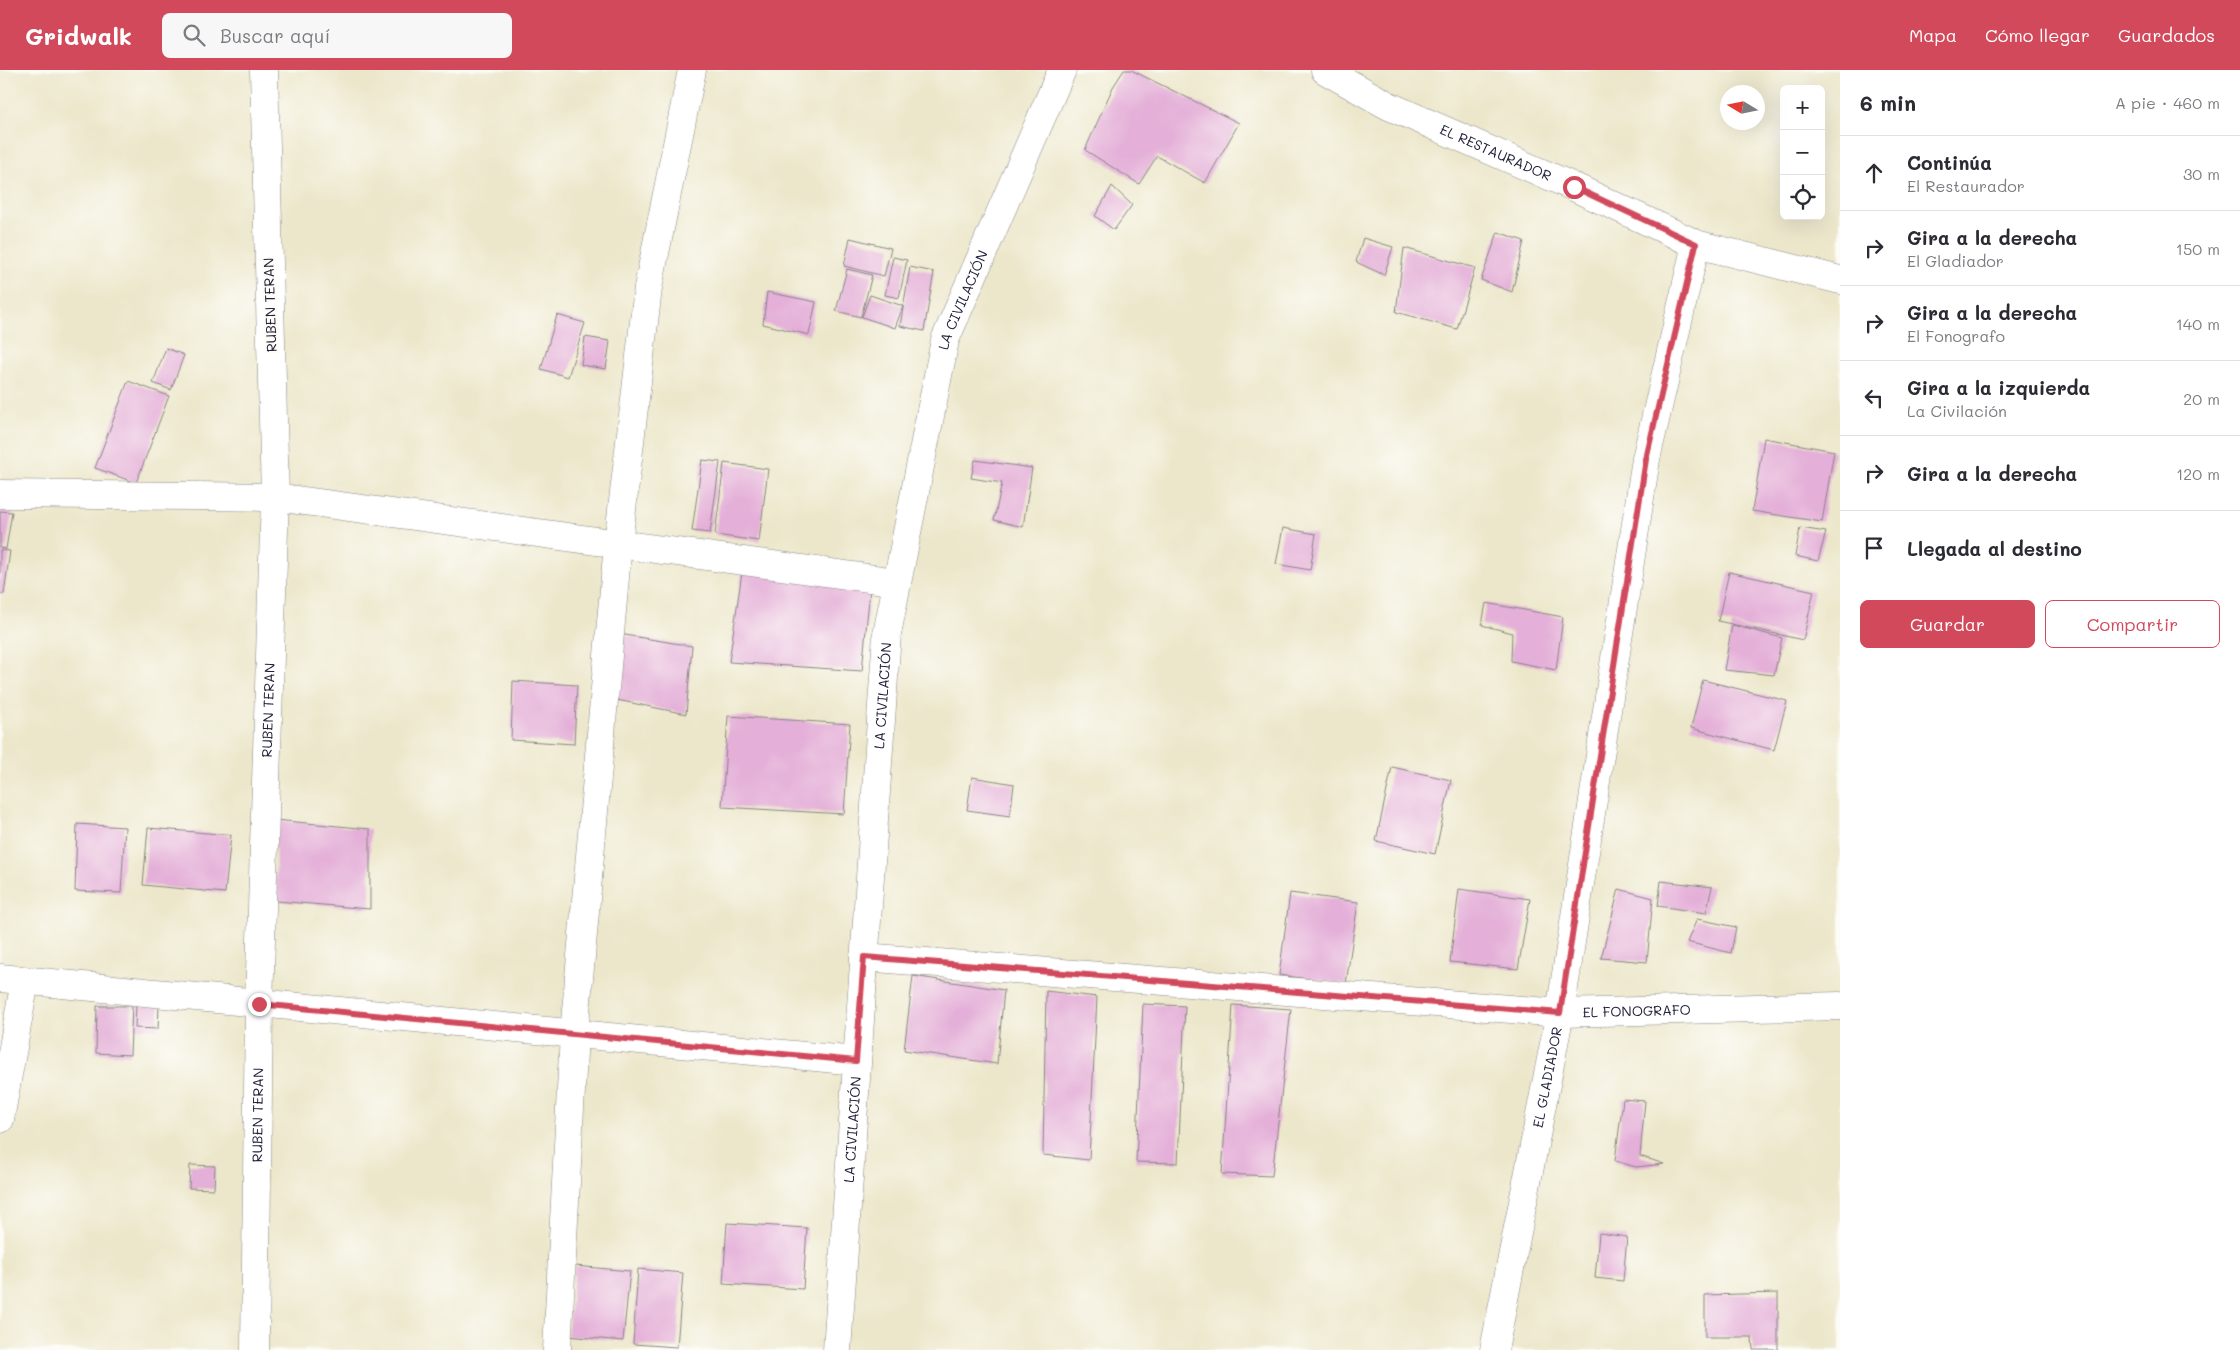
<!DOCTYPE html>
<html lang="es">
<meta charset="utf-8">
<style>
:root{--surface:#fff;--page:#f7f7f7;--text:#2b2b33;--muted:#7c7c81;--line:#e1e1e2;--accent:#d1495b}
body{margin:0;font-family:Mali,sans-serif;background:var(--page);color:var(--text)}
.controls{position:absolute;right:15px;top:15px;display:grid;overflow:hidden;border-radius:8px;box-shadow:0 5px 20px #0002}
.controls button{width:45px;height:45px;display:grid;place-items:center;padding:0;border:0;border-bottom:1px solid var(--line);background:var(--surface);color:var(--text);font:25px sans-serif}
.compass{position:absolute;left:1720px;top:15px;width:45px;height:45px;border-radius:50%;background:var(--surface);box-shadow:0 5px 20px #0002;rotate:280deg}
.stop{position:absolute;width:15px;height:15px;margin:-11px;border:4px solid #d1495b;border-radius:50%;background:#fff}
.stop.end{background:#d1495b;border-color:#fff;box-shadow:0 1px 5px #0008}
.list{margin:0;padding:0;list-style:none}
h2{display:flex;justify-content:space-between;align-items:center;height:65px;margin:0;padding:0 20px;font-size:21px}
h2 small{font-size:16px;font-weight:400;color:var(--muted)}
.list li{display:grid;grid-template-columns:32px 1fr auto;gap:15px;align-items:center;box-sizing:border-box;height:75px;padding:0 20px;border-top:1px solid var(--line)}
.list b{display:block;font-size:19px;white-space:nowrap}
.list p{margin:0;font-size:16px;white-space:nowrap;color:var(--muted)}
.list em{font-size:16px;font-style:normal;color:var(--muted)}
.actions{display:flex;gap:10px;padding:15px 20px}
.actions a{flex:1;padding:11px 0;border:1px solid var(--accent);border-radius:8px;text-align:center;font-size:18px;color:var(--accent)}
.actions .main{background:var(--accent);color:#fff}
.icon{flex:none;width:28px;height:28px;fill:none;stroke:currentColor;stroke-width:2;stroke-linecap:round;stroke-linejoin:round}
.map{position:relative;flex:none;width:1840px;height:1280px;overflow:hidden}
header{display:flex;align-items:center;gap:30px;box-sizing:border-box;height:70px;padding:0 25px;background:var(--accent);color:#fff}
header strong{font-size:24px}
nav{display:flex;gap:28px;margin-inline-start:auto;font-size:18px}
.search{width:350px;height:45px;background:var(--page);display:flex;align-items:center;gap:12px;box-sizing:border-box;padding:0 18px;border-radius:8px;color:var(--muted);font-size:19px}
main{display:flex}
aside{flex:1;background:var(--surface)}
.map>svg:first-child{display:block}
.building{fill:#e4afd8}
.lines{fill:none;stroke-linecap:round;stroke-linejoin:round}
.minor-casing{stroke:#878483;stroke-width:29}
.minor{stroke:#fff;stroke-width:28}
.route{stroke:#d1495b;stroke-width:6}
.labels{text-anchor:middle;stroke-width:4.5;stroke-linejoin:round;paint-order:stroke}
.street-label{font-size:14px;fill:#22223b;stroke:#fdfcf7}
</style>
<header>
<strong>Gridwalk</strong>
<div class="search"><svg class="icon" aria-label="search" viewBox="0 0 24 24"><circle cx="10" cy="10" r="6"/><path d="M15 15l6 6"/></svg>Buscar aquí</div>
<nav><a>Mapa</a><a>Cómo llegar</a><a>Guardados</a></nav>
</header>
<main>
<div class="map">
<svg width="1840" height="1280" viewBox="0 0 1840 1280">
<rect width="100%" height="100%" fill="#fdfcf7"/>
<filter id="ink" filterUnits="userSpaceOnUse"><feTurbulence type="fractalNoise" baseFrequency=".02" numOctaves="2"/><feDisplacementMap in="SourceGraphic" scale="10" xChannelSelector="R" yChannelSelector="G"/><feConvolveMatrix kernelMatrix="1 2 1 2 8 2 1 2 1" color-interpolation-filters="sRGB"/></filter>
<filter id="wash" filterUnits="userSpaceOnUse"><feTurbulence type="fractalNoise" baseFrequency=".0096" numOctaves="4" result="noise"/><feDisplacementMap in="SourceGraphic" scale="20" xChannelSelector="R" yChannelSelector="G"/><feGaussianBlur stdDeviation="1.12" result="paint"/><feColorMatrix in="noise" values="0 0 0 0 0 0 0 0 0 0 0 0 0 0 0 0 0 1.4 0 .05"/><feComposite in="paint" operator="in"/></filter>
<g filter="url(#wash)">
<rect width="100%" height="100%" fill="#ece7cb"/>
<g id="blocks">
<path class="building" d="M1124,0H1131L1239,53L1205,113L1157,86L1139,114L1085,80L1113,17Z
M1112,116L1132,135L1114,160L1095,146Z
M1498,162L1524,171L1512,222L1481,210Z
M850,168L891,178L884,206L844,196Z
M1363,168L1393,177L1384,205L1356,192Z
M1404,178L1475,198L1457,259L1396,242Z
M893,187L907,190L899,228L885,225Z
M910,197L934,202L924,261L900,256Z
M847,199L872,205L861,247L836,241Z
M767,222L816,232L809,265L763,254Z
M870,225L903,236L895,258L862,247Z
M557,245L585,253L568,307L541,299Z
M585,267L610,271L606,299L581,295Z
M166,278L184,285L171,320L153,313Z
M128,311L169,326L136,413L95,398Z
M1764,368L1834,381L1822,452L1752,441Z
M702,390L720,392L710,463L692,461Z
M975,390L1032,398L1023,457L994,450L1002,413L971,408Z
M724,393L768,399L759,471L715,465Z
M0,441L12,442L6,479L0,478Z
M1283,458L1316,464L1310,500L1276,494Z
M1800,458L1826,462L1818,491L1795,486Z
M0,480L10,481L4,524H0Z
M742,502L870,519L862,601L729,592Z
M1729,502L1814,521L1803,570L1718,551Z
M1486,533L1563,547L1556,600L1511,591L1512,563L1482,555Z
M1732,555L1782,568L1774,605L1724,600Z
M619,564L692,576L686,644L617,630Z
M1703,610L1787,631L1774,680L1691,658Z
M513,611L577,615L574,674L511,670Z
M728,646L850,654L844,744L722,737Z
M1392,697L1451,710L1435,784L1376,771Z
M972,707L1014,714L1010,746L967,740Z
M275,750L370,759V839L276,831Z
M77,754L125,757L121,823L75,821Z
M148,758L231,765L225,823L143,815Z
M1661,811L1712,817L1706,843L1658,836Z
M1459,819L1530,829L1518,899L1450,892Z
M1619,819L1653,828L1647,892L1601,888Z
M1290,823L1358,832L1346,914L1279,905Z
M1697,849L1736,857L1731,883L1687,872Z
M913,906L1004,920L997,994L904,980Z
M1046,921L1097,927L1089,1090L1043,1085Z
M1143,934L1185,936L1178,1093L1136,1092Z
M136,935L159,936L158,959L135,958Z
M1233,935L1291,939L1272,1106L1222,1104Z
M97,936H132L130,985L96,983Z
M1623,1029L1645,1031L1640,1086L1664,1094L1636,1097L1615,1091Z
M190,1095L215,1096L214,1119L189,1118Z
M727,1153L807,1158L803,1219L723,1214Z
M1599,1163L1627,1167L1623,1211L1595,1208Z
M575,1196L630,1201L623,1271L567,1266Z
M638,1199L683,1203L677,1277L633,1274Z
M1778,1223V1280H1753L1752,1267H1705V1225Z"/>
</g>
</g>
<g filter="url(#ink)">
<use href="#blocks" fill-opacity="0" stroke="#878483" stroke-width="1"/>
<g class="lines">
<g class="minor-casing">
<g id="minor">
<path id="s1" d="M1325,0L1389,36L1574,117L1696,174L1840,210"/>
<path d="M0,424L275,427L897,512"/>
<path id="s2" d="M864,887L1560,943L1840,936"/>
<path d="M0,908L856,991"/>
<path d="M0,1049L25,911"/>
<path id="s3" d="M255,1280L259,934L275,427L264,0"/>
<path d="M557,1280L574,964L618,474L648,218L692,0"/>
<path id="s4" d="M837,1280L887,564L945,270L1062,0"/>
<path id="s5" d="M1494,1280L1560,943L1646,389L1696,174"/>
</g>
</g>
<use href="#minor" class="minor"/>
</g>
</g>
<g class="lines" filter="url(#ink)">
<path class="route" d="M259,934L856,991L864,887L1560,943L1646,389L1696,174L1574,117"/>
</g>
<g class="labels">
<g class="street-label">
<text dy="5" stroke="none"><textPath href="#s1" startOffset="190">EL RESTAURADOR</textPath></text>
<text dy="5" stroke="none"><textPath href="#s4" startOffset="1061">LA CIVILACIÓN</textPath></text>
<text transform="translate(270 235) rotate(-92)" y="5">RUBEN TERAN</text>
<text dy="5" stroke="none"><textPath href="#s4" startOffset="656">LA CIVILACIÓN</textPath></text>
<text dy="5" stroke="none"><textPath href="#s3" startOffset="640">RUBEN TERAN</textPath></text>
<text dy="5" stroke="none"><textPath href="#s2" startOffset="775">EL FONOGRAFO</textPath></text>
<text dy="5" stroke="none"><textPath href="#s5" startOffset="278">EL GLADIADOR</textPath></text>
<text dy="5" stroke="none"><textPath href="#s3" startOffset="235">RUBEN TERAN</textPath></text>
<text dy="5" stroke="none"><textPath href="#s4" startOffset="221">LA CIVILACIÓN</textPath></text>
</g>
</g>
</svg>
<div class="controls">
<button>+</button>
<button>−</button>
<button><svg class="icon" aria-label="locate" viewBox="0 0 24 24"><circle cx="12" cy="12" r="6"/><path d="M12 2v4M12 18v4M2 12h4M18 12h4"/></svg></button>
</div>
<svg class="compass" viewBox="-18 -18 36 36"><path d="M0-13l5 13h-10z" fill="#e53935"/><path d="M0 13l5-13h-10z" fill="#7c7c81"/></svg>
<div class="stop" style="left:1574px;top:117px"></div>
<div class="stop end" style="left:259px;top:934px"></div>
</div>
<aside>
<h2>6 min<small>A pie · 460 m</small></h2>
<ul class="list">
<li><svg class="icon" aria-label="ahead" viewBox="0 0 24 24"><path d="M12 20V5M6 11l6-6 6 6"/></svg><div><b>Continúa</b><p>El Restaurador</p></div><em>30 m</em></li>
<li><svg class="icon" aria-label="right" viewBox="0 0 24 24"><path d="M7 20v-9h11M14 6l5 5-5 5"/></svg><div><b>Gira a la derecha</b><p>El Gladiador</p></div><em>150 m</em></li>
<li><svg class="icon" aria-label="right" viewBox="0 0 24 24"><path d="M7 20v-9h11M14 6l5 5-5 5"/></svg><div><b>Gira a la derecha</b><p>El Fonografo</p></div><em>140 m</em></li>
<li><svg class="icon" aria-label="left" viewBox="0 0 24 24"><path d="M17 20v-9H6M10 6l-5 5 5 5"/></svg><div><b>Gira a la izquierda</b><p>La Civilación</p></div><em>20 m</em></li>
<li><svg class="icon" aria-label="right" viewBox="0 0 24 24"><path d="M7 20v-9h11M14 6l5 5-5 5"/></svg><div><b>Gira a la derecha</b></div><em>120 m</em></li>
<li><svg class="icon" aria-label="arrive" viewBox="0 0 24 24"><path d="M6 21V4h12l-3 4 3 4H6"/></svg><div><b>Llegada al destino</b></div></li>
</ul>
<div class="actions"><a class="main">Guardar</a><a>Compartir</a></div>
</aside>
</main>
